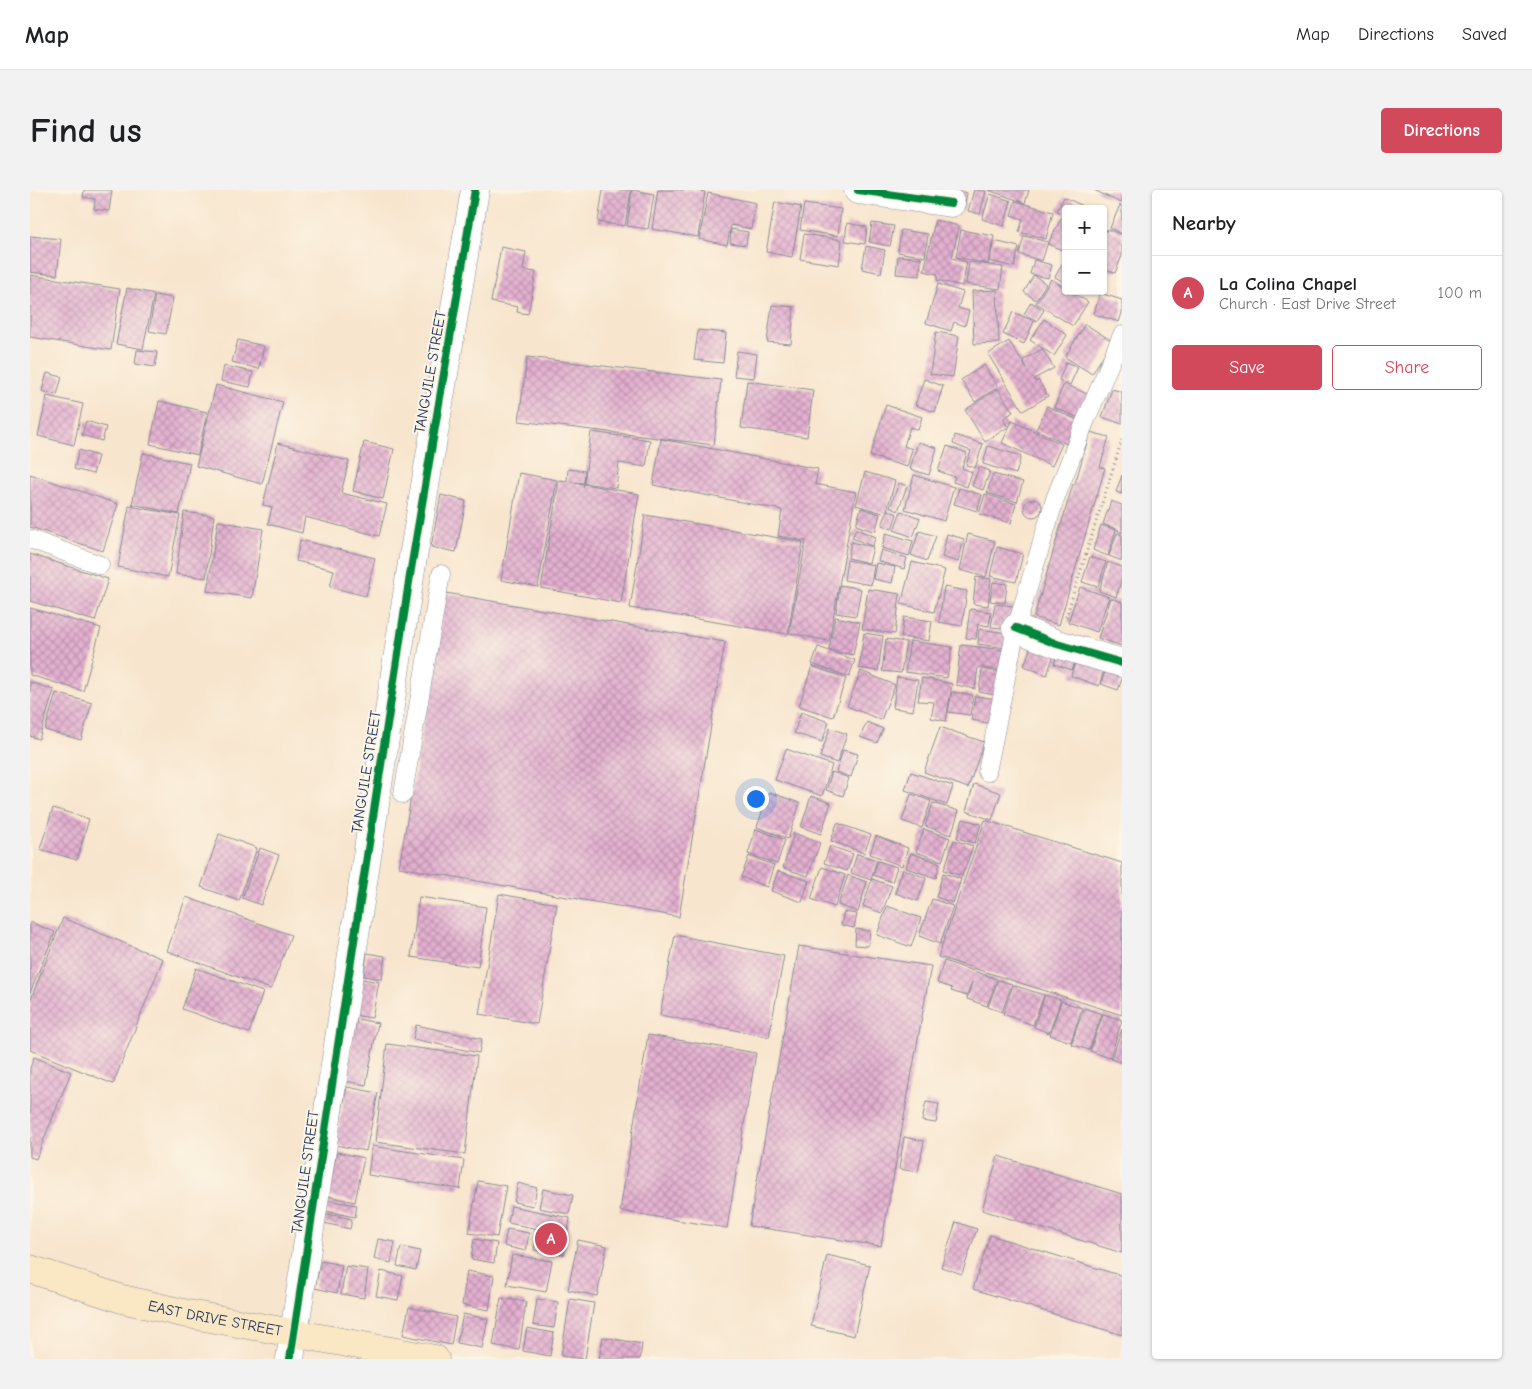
<!DOCTYPE html>
<meta charset="utf-8">
<style>
:root{--surface:#fff;--page:#f2f2f2;--text:#202124;--muted:#757577;--line:#e0e0e0;--accent:#d1495b}
body{margin:0;font-family:"Comic Neue",sans-serif;background:var(--page);color:var(--text)}
.controls{position:absolute;right:15px;top:15px;display:grid;overflow:hidden;border-radius:5px;box-shadow:0 1px 4px #0004}
.controls button{width:45px;height:45px;display:grid;place-items:center;padding:0;border:0;border-bottom:1px solid var(--line);background:var(--surface);color:var(--text);font:25px sans-serif}
.you{position:absolute;left:725px;top:608px;width:18px;height:18px;margin:-12px;border:4px solid #fff;border-radius:50%;background:#1a73e8;box-shadow:0 0 0 8px #1a73e833}
.badge{display:grid;place-items:center;width:32px;height:32px;border-radius:50%;background:var(--accent);color:#fff;font-size:16px;font-weight:700}
.pin{position:absolute;translate:-50% -50%;border:2px solid #fff;box-shadow:0 1px 5px #0006}
.list{margin:0;padding:0;list-style:none}
h2{display:flex;justify-content:space-between;align-items:center;height:65px;margin:0;padding:0 20px;font-size:21px}
h2 small{font-size:16px;font-weight:400;color:var(--muted)}
.list li{display:grid;grid-template-columns:32px 1fr auto;gap:15px;align-items:center;box-sizing:border-box;height:75px;padding:0 20px;border-top:1px solid var(--line)}
.list b{display:block;font-size:19px;white-space:nowrap}
.list p{margin:0;font-size:16px;white-space:nowrap;color:var(--muted)}
.list em{font-size:16px;font-style:normal;color:var(--muted)}
.actions{display:flex;gap:10px;padding:15px 20px}
.actions a{flex:1;padding:11px 0;border:1px solid var(--accent);border-radius:5px;text-align:center;font-size:18px;color:var(--accent)}
.actions .main{background:var(--accent);color:#fff}
.map{position:relative;flex:none;width:1092px;height:1169px;overflow:hidden;border-radius:5px}
header{display:flex;align-items:center;gap:30px;box-sizing:border-box;height:70px;padding:0 25px;background:var(--surface);border-bottom:1px solid var(--line)}
header strong{font-size:24px}
nav{display:flex;gap:28px;margin-inline-start:auto;font-size:18px}
.intro{display:flex;align-items:center;justify-content:space-between;box-sizing:border-box;height:120px;padding:0 30px}
h1{margin:0;font-size:35px}
.button{padding:12px 22px;border-radius:5px;background:var(--accent);color:#fff;font-size:18px;font-weight:700}
main{display:flex;gap:30px;padding:0 30px}
aside{flex:1;background:var(--surface);border-radius:5px;box-shadow:0 1px 4px #0004}
.map>svg:first-child{display:block}
.building{fill:url(#building-cross-hatch)}
.lines{fill:none;stroke-linecap:round;stroke-linejoin:round}
.lane-casing{stroke:#8a8a96;stroke-width:19}
.street-casing{stroke:#8a8a96;stroke-width:29}
.secondary-casing{stroke:#8a8a96;stroke-width:29}
.path{stroke:#8a8a96;stroke-width:3;stroke-dasharray:1 4;stroke-linecap:butt}
.lane{stroke:#fff;stroke-width:18}
.street{stroke:#fff;stroke-width:28}
.secondary{stroke:#fae7c3;stroke-width:28}
.cycleway-casing{stroke:#fcf5e5;stroke-width:11}
.cycleway{stroke:#00873e;stroke-width:8}
.labels{text-anchor:middle;stroke-width:4;stroke-linejoin:round;paint-order:stroke}
.street-label{font-size:15px;fill:#1b2f5e;stroke:#fcf5e5}
</style>
<header>
<strong>Map</strong>
<nav><a>Map</a><a>Directions</a><a>Saved</a></nav>
</header>
<div class="intro"><h1>Find us</h1><a class="button">Directions</a></div>
<main>
<div class="map">
<svg width="1092" height="1169" viewBox="0 0 1092 1169">
<defs>
<pattern id="building-cross-hatch" width="8" height="8" patternUnits="userSpaceOnUse" patternTransform="scale(1.25)"><rect width="8" height="8" fill="#e4b0d0"/><path d="M0 0l8 8M0 8l8-8" fill="none" stroke="#b890ac"/></pattern>
</defs>
<rect width="100%" height="100%" fill="#fcf5e5"/>
<filter id="ink" filterUnits="userSpaceOnUse"><feTurbulence type="fractalNoise" baseFrequency=".02" numOctaves="2"/><feDisplacementMap in="SourceGraphic" scale="10" xChannelSelector="R" yChannelSelector="G"/><feConvolveMatrix kernelMatrix="1 2 1 2 8 2 1 2 1" color-interpolation-filters="sRGB"/></filter>
<filter id="wash" filterUnits="userSpaceOnUse"><feTurbulence type="fractalNoise" baseFrequency=".0096" numOctaves="4" result="noise"/><feDisplacementMap in="SourceGraphic" scale="20" xChannelSelector="R" yChannelSelector="G"/><feGaussianBlur stdDeviation="1.12" result="paint"/><feColorMatrix in="noise" values="0 0 0 0 0 0 0 0 0 0 0 0 0 0 0 0 0 1.4 0 .05"/><feComposite in="paint" operator="in"/></filter>
<g filter="url(#wash)">
<rect width="100%" height="100%" fill="#f8e5ce"/>
<g id="blocks">
<path class="building" d="M54,0H82L79,21L64,19L65,9L53,7Z
M573,0H601L595,36L568,32Z
M602,0L624,4L618,39L597,36Z
M628,0H663L675,2L668,47L622,39Z
M926,0L937,3L933,21L921,17Z
M944,0L956,1L950,24L938,21Z
M958,0H999L995,13Z
M1064,0H1092V11L1091,13Z
M678,3L726,13L721,39L701,35L697,55L669,49Z
M960,4L981,11L974,36L952,29Z
M1034,7L1051,15L1049,19H1036V25L1027,21Z
M985,11L1023,22L1016,49L989,42L993,29L981,25Z
M745,12L771,17L762,67L736,62Z
M774,14L811,19L808,46L770,40Z
M1090,15L1092,16V44L1080,38Z
M1032,27L1036,29V62L1018,54Z
M905,30L929,36L922,68L937,72L932,96L907,90L908,84L894,81Z
M817,33L837,37L835,54L815,51Z
M842,33L864,36L860,56L839,52Z
M701,39L718,42L716,55L700,53Z
M1077,39L1092,45V66L1085,83L1073,78V49Z
M871,40L898,44L895,67L868,62Z
M931,40L964,46L958,74L926,67Z
M774,44L812,50L809,75L770,69Z
M0,46L31,49L27,85L0,82Z
M994,46L1018,52L1012,71L989,64Z
M964,51L989,57L984,77L959,71Z
M836,56L855,60L851,83L832,79Z
M471,57L496,62L493,80L506,82L498,124L487,122L488,117L461,112Z
M868,66L891,68L890,86L866,84Z
M1004,70L1022,75L1018,88L1000,84Z
M939,72L973,77L970,99L936,94Z
M1032,74L1036,76V93L1025,87Z
M0,85L90,99L81,160L0,147Z
M1004,85L1016,94L1006,110L994,102Z
M1021,89L1036,98V101H1040L1058,112L1043,136L1006,113Z
M908,94L933,102L928,118L939,121L935,136L924,132L921,141L896,133Z
M97,98L124,104L113,159L86,154Z
M967,100L969,153L944,154L942,101Z
M1070,103L1092,110V123L1089,132L1064,124Z
M125,105L143,108L136,144L119,141Z
M1001,112L1014,120L1007,131L994,124Z
M742,115L764,117L761,154L737,152Z
M983,122L1004,131L994,154L973,144Z
M1014,129L1037,145L1024,166L1000,150Z
M1055,134L1082,151L1062,184L1035,167Z
M668,140L696,143L693,173L664,170Z
M906,142L929,146L923,187L900,184Z
M208,150L234,156L229,179L202,172Z
M979,151L997,179L993,170L1012,159L1024,178L1004,189L1006,192L1008,190L1018,206L993,221L958,164Z
M107,160L127,162L125,177L105,174Z
M707,161L727,164L724,188L704,186Z
M497,167L691,190L684,255L489,231Z
M1036,172L1048,177L1040,195L1029,190Z
M954,175L968,197L945,212L931,190Z
M194,176L223,182L220,197L191,191Z
M17,183L32,187L27,205L12,201Z
M894,189L913,196L905,222L885,215Z
M717,191L783,200L777,247L711,238Z
M1034,194L1062,206L1051,229L1024,217Z
M186,195L253,212L232,294L166,276Z
M968,199L983,222L973,229L978,237L955,252L935,220Z
M1082,199L1092,202V234L1072,227Z
M17,206L53,214L44,255L8,246Z
M129,211L177,222L168,265L120,254Z
M856,215L892,227L888,240L880,237L874,256L882,259L877,277L840,266Z
M1017,216L1048,230L1037,254L1006,240Z
M56,231L76,237L72,251L52,245Z
M982,231L1032,254L1022,276L972,253Z
M561,242L620,250L616,277L589,273L586,298L554,293Z
M1060,242L1079,247L1070,277L1075,278L1029,435L1004,427L1043,294H1045Z
M925,245L953,254L945,278L936,275L941,261L923,254Z
M631,249L788,279L785,294L826,302L799,451L759,443L776,351L748,346L752,320L623,295Z
M334,252L364,259L353,309L323,301Z
M888,252L907,258L899,285L880,279Z
M248,253L319,271L311,303L357,314L349,346L275,327L272,343L238,334L242,317L233,315Z
M917,256L937,263L932,278L942,282L937,297L923,292L925,287L908,281Z
M958,256L991,266L986,284L953,274Z
M49,260L68,266L63,284L44,279Z
M113,263L160,273L149,324L102,314Z
M949,277L960,281L953,300L942,296Z
M538,279L555,281L554,293L541,292L554,294L553,297L554,294L609,304L591,413L511,398L529,290L537,291Z
M835,282L865,291L856,324L826,315Z
M489,283L527,290L508,397L471,390Z
M0,284L88,314L73,361L0,337Z
M963,284L993,292L987,312L957,303Z
M884,285L924,297L914,331L875,319Z
M1092,285V304L1086,302Z
M869,293L877,296L868,321L860,317Z
M929,298L952,305L947,321L924,314Z
M955,304L986,314L981,333L949,324Z
M411,305L436,311L426,362L401,357Z
M994 318a9 9 0 1 1 18 0a9 9 0 1 1-18 0Z
M1081,311L1092,315V343L1088,341L1089,340L1073,334Z
M99,316L150,325L138,387L88,377Z
M831,318L850,324L845,342L826,335Z
M858,320L867,324L862,339L852,335Z
M871,321L890,328L883,347L864,340Z
M154,322L184,326L176,388L146,384Z
M615,325L773,352L758,444L600,418Z
M188,331L233,339L222,408L177,401Z
M1071,335L1086,340L1078,366L1063,360Z
M826,339L846,347L842,356L822,348Z
M889,341L906,346L897,371L881,365Z
M856,343L883,351L879,366L852,358Z
M1087,343L1092,345V371L1079,366Z
M917,344L934,349L928,372L912,367Z
M938,344L965,351L956,387L930,380Z
M270,350L345,368L336,406L300,397L304,380L266,371Z
M821,352L843,357L839,373L818,368Z
M967,357L993,364L986,392L960,386Z
M851,360L877,368L874,379L848,371Z
M0,364L78,389L65,431L0,411Z
M1060,367L1076,372L1068,397L1052,392Z
M817,370L844,375L841,395L814,390Z
M882,372L915,380L904,422L871,414Z
M1078,372L1092,377V388L1086,407L1069,401Z
M846,373L865,377L862,393L843,389Z
M946,387L961,389L958,416L943,414Z
M963,392L977,394L975,413L960,411Z
M810,395L831,399L826,426L806,423Z
M914,397L937,401L932,436L909,432Z
M1050,397L1079,407L1067,442L1038,432Z
M838,399L870,404L865,444L832,439Z
M416,403L695,452L649,727L369,677Z
M1081,408L1092,412V456L1068,448Z
M965,414L984,416L980,439L961,437Z
M0,418L71,438L53,501L0,485Z
M940,419L961,422L959,436L948,434L946,449L936,448Z
M805,427L830,432L823,465L799,460Z
M874,427L902,431L899,451L871,447Z
M949,439L977,443L975,458L948,454Z
M834,443L853,446L848,481L829,478Z
M1004,448L1027,456L1017,485L994,476Z
M856,449L876,452L871,483L852,481Z
M880,451L922,457L917,488L875,482Z
M931,455L976,460L973,481L948,477L945,499L926,495Z
M1030,456L1077,472L1069,496L1041,486L1047,466L1042,480L1024,474Z
M788,457L825,470L819,487L782,474Z
M1078,473L1092,478V489L1088,500L1071,494Z
M782,476L816,488L803,527L769,516Z
M952,479L974,483L971,506L949,502Z
M831,481L865,495L851,530L817,516Z
M867,487L888,490L883,521L863,518Z
M892,488L922,494L916,531L901,528L904,512L888,511Z
M0,492L24,500L9,549L0,546Z
M922,502L943,505L940,525L918,522Z
M26,503L62,513L51,550L15,540Z
M945,506L968,509L964,534L941,530Z
M771,522L799,532L792,552L764,543Z
M837,532L853,539L847,553L830,547Z
M910,537L954,552L938,598L894,582Z
M800,538L817,544L807,573L790,567Z
M756,559L802,575L792,606L745,590Z
M813,560L828,564L821,587L806,582Z
M802,582L819,588L813,606L796,600Z
M881,582L923,596L917,615L875,600Z
M944,594L971,603L962,630L936,621Z
M739,602L770,613L758,649L727,637Z
M881,604L901,611L892,638L872,631Z
M781,606L801,613L791,644L771,637Z
M903,613L929,621L921,645L895,636Z
M23,618L59,629L47,670L10,659Z
M933,629L951,634L945,653L927,648Z
M955,630L1092,673V825L908,767Z
M807,633L841,645L834,663L801,651Z
M726,639L755,650L747,674L718,664Z
M894,639L920,648L912,671L886,662Z
M764,643L790,653L778,686L753,678Z
M189,644L227,658L209,711L171,697Z
M846,646L878,658L872,676L840,664Z
M924,650L943,656L932,686L914,680Z
M800,656L823,664L817,681L794,673Z
M230,658L249,665L231,715L212,708Z
M881,663L910,673L906,688L876,678Z
M827,664L847,670L841,690L821,683Z
M719,666L744,675L737,697L711,687Z
M848,671L867,677L862,692L843,685Z
M792,677L815,685L805,717L781,709Z
M873,679L896,688L888,711L865,703Z
M748,681L779,691L772,712L741,701Z
M913,683L931,689L923,713L906,707Z
M818,685L837,692L828,722L808,715Z
M842,689L862,696L852,723L833,716Z
M469,704L527,714L507,834L449,824Z
M156,707L261,745L241,799L137,761Z
M389,707L456,717L448,777L381,767Z
M902,709L923,716L910,754L889,746Z
M857,716L891,728L881,757L847,745Z
M814,722L827,724L824,738L811,735Z
M33,728L133,769L83,894L0,860V811Z
M0,732L25,742L0,803Z
M826,739L840,741L838,756L825,755Z
M645,745L754,766L739,847L630,825Z
M769,756L901,776L851,1056L719,1036Z
M337,763L355,766L352,789L334,786Z
M914,771L967,789L957,816L937,809L942,792L937,806L921,801L922,798L907,793Z
M166,778L233,802L219,843L152,819Z
M332,789L349,792L342,828L324,825Z
M968,790L982,794L972,822L958,817Z
M983,795L1014,805L1003,835L973,824Z
M1015,805L1031,810L1019,843L1004,837Z
M1031,811L1052,818L1041,852L1020,845Z
M1054,818L1072,824L1059,860L1041,854Z
M1073,824L1092,830L1080,868L1060,861Z
M327,829L348,833L336,895L315,891Z
M386,835L452,849L449,863L383,849Z
M1092,839V873L1081,869Z
M618,845L726,863L697,1038L590,1021Z
M357,854L447,866L435,964L345,952Z
M4,867L41,882L6,969L0,967V878Z
M317,897L348,903L336,961L305,955Z
M896,912L909,914L906,933L892,931Z
M874,947L894,951L888,982L869,979Z
M342,956L434,970L430,999L338,985Z
M307,962L334,968L325,1012L297,1006Z
M968,966L1092,1004V1063L952,1020Z
M448,991L476,996L467,1047L439,1043Z
M488,993L507,998L503,1016L484,1012Z
M513,999L543,1005L539,1024L509,1018Z
M296,1010L327,1015L325,1027L294,1021Z
M481,1016L540,1028L534,1065L504,1060L508,1039L478,1033Z
M297,1024L322,1029L320,1039L294,1033Z
M926,1032L947,1039L932,1084L911,1077Z
M477,1039L499,1043L496,1061L474,1056Z
M960,1045L1092,1086V1145L943,1099Z
M348,1049L365,1052L361,1073L344,1069Z
M444,1049L467,1053L464,1073L441,1069Z
M548,1050L577,1056L567,1106L538,1100Z
M371,1057L390,1061L386,1080L367,1076Z
M482,1065L522,1071L516,1102L477,1095Z
M797,1065L840,1075L824,1146L781,1136Z
M291,1071L312,1075L307,1103L285,1098Z
M316,1076L338,1079L334,1108L311,1104Z
M351,1081L373,1086L368,1110L346,1106Z
M437,1081L464,1086L459,1120L432,1115Z
M471,1108L496,1112L489,1160L463,1155Z
M507,1109L528,1112L524,1138L503,1135Z
M540,1109L564,1113L555,1169L531,1166Z
M379,1117L426,1127L421,1155L373,1145Z
M433,1124L458,1129L452,1158L427,1153Z
M497,1138L524,1143L520,1166L493,1161Z
M573,1147L612,1154L610,1169H569Z"/>
</g>
</g>
<g filter="url(#ink)">
<use href="#blocks" fill-opacity="0" stroke="#8a8a96" stroke-width="1"/>
<g class="lines">
<g class="lane-casing">
<path id="lane" d="M0,349L70,375
M957,582L986,438L1025,309L1055,232L1092,145
M373,604L411,384"/>
</g>
<g class="street-casing">
<path id="street" d="M828,0L921,13
M986,438L1027,454L1092,473
M260,1169L381,379L445,0"/>
</g>
<g class="secondary-casing">
<g id="secondary">
<path id="s1" d="M0,1079L92,1109L153,1123L405,1169"/>
</g>
</g>
<path class="path" d="M1036,427L1092,250"/>
<use href="#lane" class="lane"/>
<use href="#street" class="street"/>
<use href="#secondary" class="secondary"/>
<g class="cycleway-casing">
<path id="cycleway" d="M828,0L921,13
M986,438L1027,454L1092,473
M260,1169L381,379L445,0"/>
</g>
<use href="#cycleway" class="cycleway"/>
</g>
</g>
<g class="labels">
<g class="street-label">
<text transform="translate(400 182) rotate(-80)" y="5">TANGUILE STREET</text>
<text transform="translate(336 582) rotate(-81)" y="5">TANGUILE STREET</text>
<text transform="translate(275 982) rotate(-82)" y="5">TANGUILE STREET</text>
<text dy="5" stroke="none"><textPath href="#s1" startOffset="192">EAST DRIVE STREET</textPath></text>
</g>
</g>
</svg>
<div class="controls">
<button>+</button>
<button>−</button>
</div>
<div class="you"></div>
<div class="pin badge" style="left:521px;top:1049px">A</div>
</div>
<aside>
<h2>Nearby<small></small></h2>
<ul class="list">
<li><span class="badge">A</span><div><b>La Colina Chapel</b><p>Church · East Drive Street</p></div><em>100 m</em></li>
</ul>
<div class="actions"><a class="main">Save</a><a>Share</a></div>
</aside>
</main>
